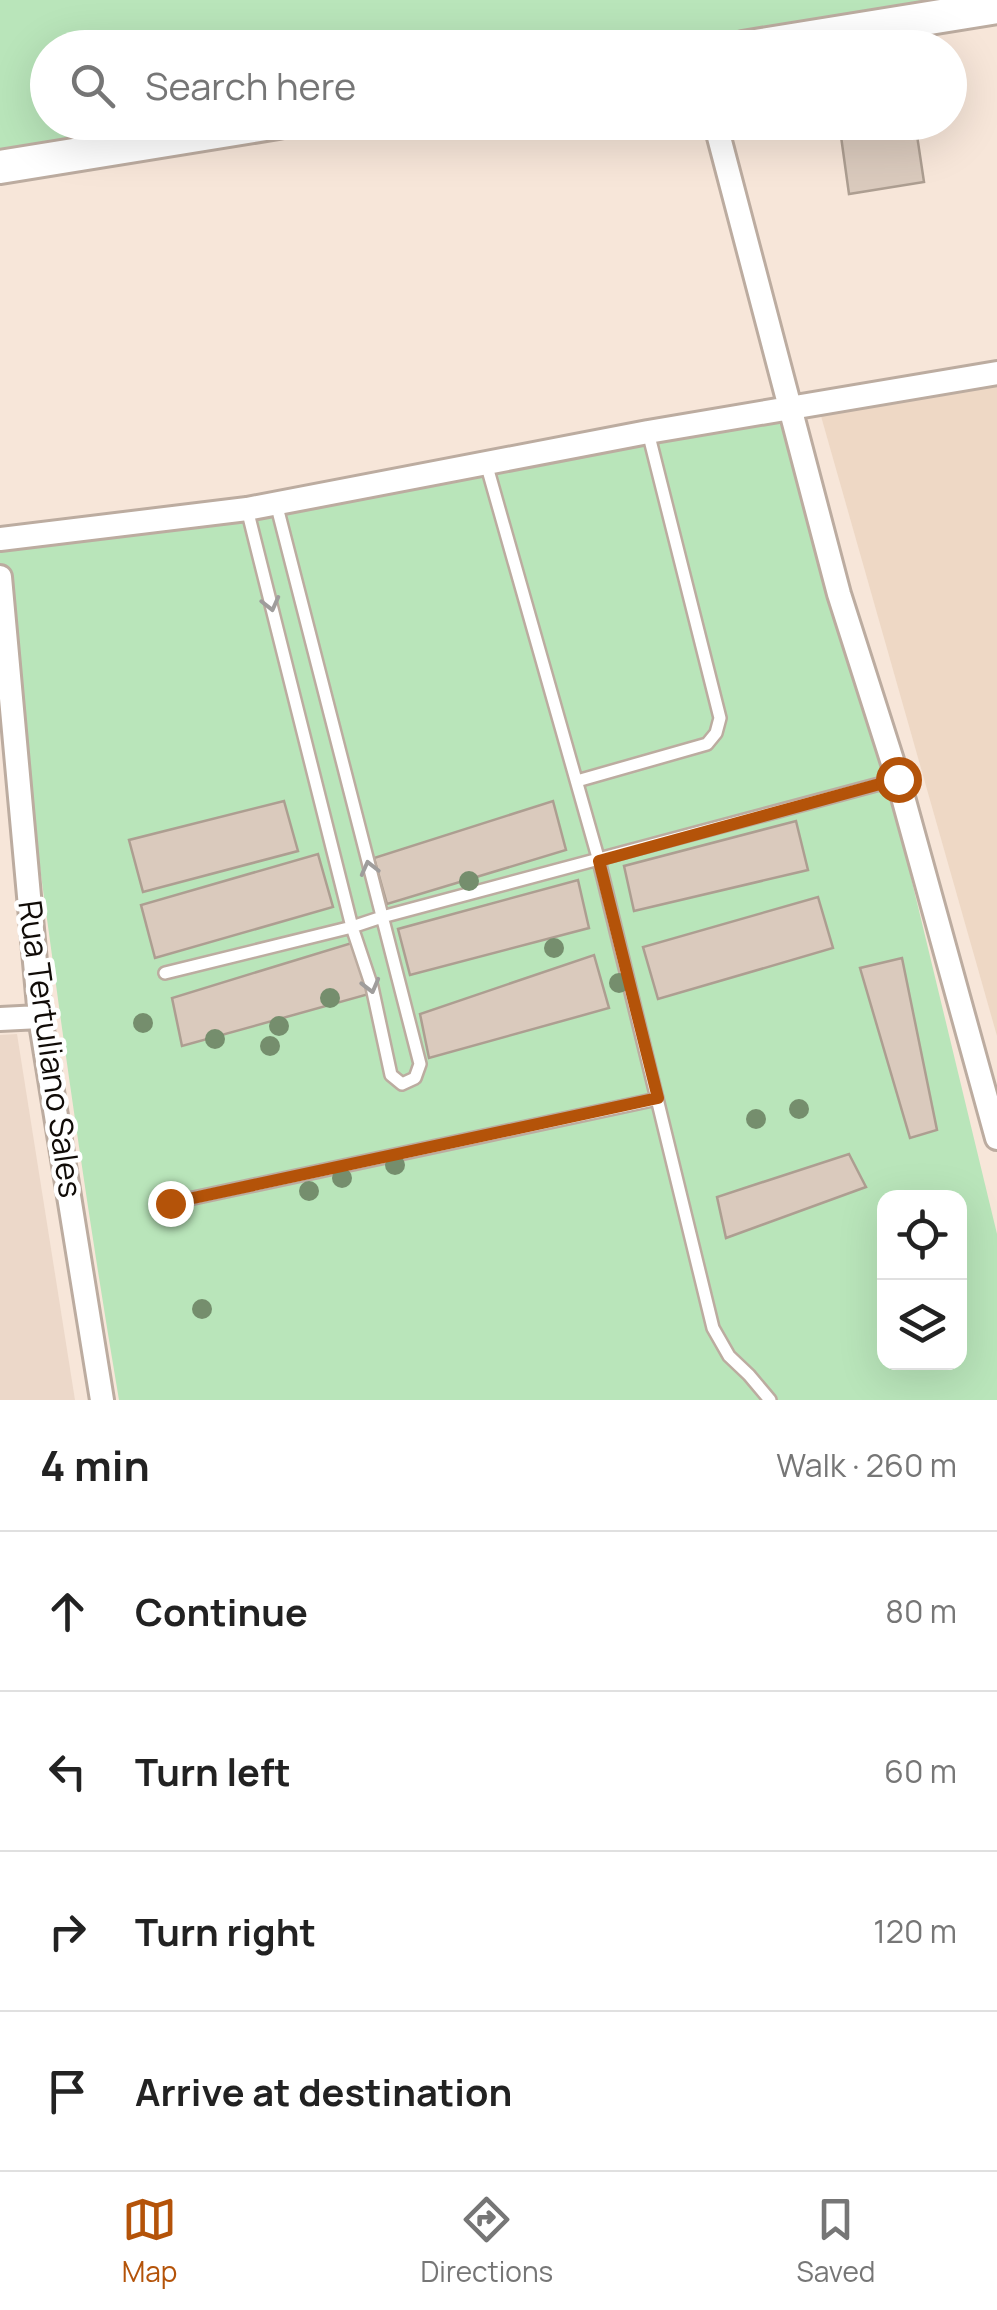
<!DOCTYPE html>
<meta charset="utf-8">
<style>
:root{--surface:#fff;--page:#f6f6f6;--text:#222;--muted:#767676;--line:#e0e0e0;--accent:#b45309}
body{margin:0;font-family:Manrope,sans-serif;background:var(--page);color:var(--text)}
.controls{position:absolute;right:30px;bottom:30px;display:grid;overflow:hidden;border-radius:20px;box-shadow:0 10px 40px #0002}
.controls button{width:90px;height:90px;display:grid;place-items:center;padding:0;border:0;border-bottom:2px solid var(--line);background:var(--surface);color:var(--text);font:50px sans-serif}
.stop{position:absolute;width:30px;height:30px;margin:-22px;border:8px solid #b45309;border-radius:50%;background:#fff}
.stop.end{background:#b45309;border-color:#fff;box-shadow:0 2px 10px #0008}
.list{margin:0;padding:0;list-style:none}
h2{display:flex;justify-content:space-between;align-items:center;height:130px;margin:0;padding:0 40px;font-size:42px}
h2 small{font-size:32px;font-weight:400;color:var(--muted)}
.list li{display:grid;grid-template-columns:65px 1fr auto;gap:30px;align-items:center;box-sizing:border-box;height:160px;padding:0 40px;border-top:2px solid var(--line)}
.list b{display:block;font-size:38px;white-space:nowrap}
.list em{font-size:32px;font-style:normal;color:var(--muted)}
.icon{flex:none;width:55px;height:55px;fill:none;stroke:currentColor;stroke-width:2;stroke-linecap:round;stroke-linejoin:round}
.map{position:relative;flex:none;width:997px;height:1400px;overflow:hidden}
.search{position:absolute;background:var(--surface);box-shadow:0 10px 40px #0002;left:30px;right:30px;top:30px;height:110px;display:flex;align-items:center;gap:25px;box-sizing:border-box;padding:0 35px;border-radius:55px;color:var(--muted);font-size:38px}
.sheet{height:770px;background:var(--surface)}
nav{display:flex;justify-content:space-around;align-items:center;box-sizing:border-box;height:140px;border-top:2px solid var(--line);background:var(--surface);font-size:28px;color:var(--muted)}
nav a{display:grid;justify-items:center;gap:5px}
nav .on{color:var(--accent)}
.map>svg:first-child{display:block}
.built{fill:#eed8c5}
.education{fill:#ecd8c9}
.green{fill:#b9e5ba;fill-rule:evenodd}
.building{fill:#dacabd;stroke:#ad9e91;stroke-width:2.5}
.lines{fill:none;stroke-linecap:round;stroke-linejoin:round}
.lane-casing{stroke:#bcaca0;stroke-width:16}
.street-casing{stroke:#bcaca0;stroke-width:28}
.secondary-casing{stroke:#bcaca0;stroke-width:38}
.lane{stroke:#fff;stroke-width:11}
.street{stroke:#fff;stroke-width:22}
.secondary{stroke:#fff;stroke-width:32}
.tree{fill:#758e6d}
.oneway{stroke:#9f9d9c}
.route{stroke:#b45309;stroke-width:12}
.labels{text-anchor:middle;stroke-width:9;stroke-linejoin:round;paint-order:stroke}
.street-label{font-size:32px;fill:#100b07;stroke:#fff}
</style>
<div class="map">
<svg width="997" height="1400" viewBox="0 0 997 1400">
<rect width="100%" height="100%" fill="#f7e6d9"/>
<path class="built" d="M997,373V1036L817,402Z"/>
<path class="education" d="M17,1034L75,1400H0V1035Z"/>
<path class="green" d="M0,0H945L655,47L48,48V122L198,123L0,155Z
M797,405L997,1234V1400H119C72,1123 37,844 0,565V539L224,512ZM884,1198H960V1362H884Z"/>
<path class="building" d="M839,122H915L924,182L849,194Z
M284,801L298,851L143,892L129,840Z
M553,801L566,850L387,904L374,858Z
M796,821L808,870L634,911L624,866Z
M318,854L333,907L155,958L141,905Z
M578,880L589,928L410,975L398,929Z
M818,897L833,948L658,999L643,947Z
M355,942L369,994L182,1046L172,998Z
M594,955L609,1008L429,1058L420,1014Z
M902,958L937,1130L910,1138L860,968Z
M849,1154L866,1187L726,1238L717,1197Z"/>
<g class="lines">
<g class="lane-casing">
<path id="lane" d="M486,463L599,861L713,1328L729,1356L749,1375L770,1400
M247,509L352,927L372,987L391,1075L402,1084L415,1078L420,1064L276,503
M577,781L707,744L716,733L720,718L648,432
M165,973L352,927L382,917L898,779
M170,1203L657,1099"/>
</g>
<g class="street-casing">
<path id="street" d="M715,122L839,594L898,779L997,1138
M0,539L247,509L648,432L997,373
M0,577L40,1017L102,1400
M0,1019L40,1017"/>
</g>
<g class="secondary-casing">
<path id="secondary" d="M743,48L997,7
M0,167L278,122"/>
</g>
<use href="#lane" class="lane"/>
<use href="#street" class="street"/>
<use href="#secondary" class="secondary"/>
</g>
<g class="tree">
<circle cx="469" cy="881" r="10"/>
<circle cx="554" cy="948" r="10"/>
<circle cx="619" cy="983" r="10"/>
<circle cx="330" cy="998" r="10"/>
<circle cx="143" cy="1023" r="10"/>
<circle cx="279" cy="1026" r="10"/>
<circle cx="215" cy="1039" r="10"/>
<circle cx="270" cy="1046" r="10"/>
<circle cx="799" cy="1109" r="10"/>
<circle cx="756" cy="1119" r="10"/>
<circle cx="395" cy="1165" r="10"/>
<circle cx="342" cy="1178" r="10"/>
<circle cx="309" cy="1191" r="10"/>
<circle cx="202" cy="1309" r="10"/>
</g>
<defs><path id="oneway-chevron" d="M-2-3.5L2.5 0L-2 3.5" fill="none" stroke-width="1.6" stroke-linecap="round" stroke-linejoin="round" transform="scale(2.5)"/></defs>
<g class="oneway">
<use href="#oneway-chevron" transform="translate(271 604) rotate(76)"/>
<use href="#oneway-chevron" transform="translate(369 868) rotate(-104)"/>
<use href="#oneway-chevron" transform="translate(371 986) rotate(75)"/>
</g>
<g class="lines">
<path class="route" d="M170,1203L658,1098L599,861L898,779"/>
</g>
<g class="labels">
<g class="street-label">
<text transform="translate(50 1049) rotate(82)" y="11">Rua Tertuliano Sales</text>
</g>
</g>
</svg>
<div class="controls">
<button><svg class="icon" aria-label="locate" viewBox="0 0 24 24"><circle cx="12" cy="12" r="6"/><path d="M12 2v4M12 18v4M2 12h4M18 12h4"/></svg></button>
<button><svg class="icon" aria-label="layers" viewBox="0 0 24 24"><path d="M12 4l9 5-9 5-9-5zM3 14l9 5 9-5"/></svg></button>
</div>
<div class="stop" style="left:898px;top:779px"></div>
<div class="stop end" style="left:170px;top:1203px"></div>
<div class="search"><svg class="icon" aria-label="search" viewBox="0 0 24 24"><circle cx="10" cy="10" r="6"/><path d="M15 15l6 6"/></svg>Search here</div>
</div>
<section class="sheet">
<h2>4 min<small>Walk · 260 m</small></h2>
<ul class="list">
<li><svg class="icon" aria-label="ahead" viewBox="0 0 24 24"><path d="M12 20V5M6 11l6-6 6 6"/></svg><div><b>Continue</b></div><em>80 m</em></li>
<li><svg class="icon" aria-label="left" viewBox="0 0 24 24"><path d="M17 20v-9H6M10 6l-5 5 5 5"/></svg><div><b>Turn left</b></div><em>60 m</em></li>
<li><svg class="icon" aria-label="right" viewBox="0 0 24 24"><path d="M7 20v-9h11M14 6l5 5-5 5"/></svg><div><b>Turn right</b></div><em>120 m</em></li>
<li><svg class="icon" aria-label="arrive" viewBox="0 0 24 24"><path d="M6 21V4h12l-3 4 3 4H6"/></svg><div><b>Arrive at destination</b></div></li>
</ul>
</section>
<nav>
<a class="on"><svg class="icon" aria-label="map" viewBox="0 0 24 24"><path d="M3 6l6-2 6 2 6-2v14l-6 2-6-2-6 2zM9 4v14M15 6v14"/></svg>Map</a>
<a><svg class="icon" aria-label="directions" viewBox="0 0 24 24"><path d="M12 3l9 9-9 9-9-9zM9 14v-3h6M13 9l2 2-2 2"/></svg>Directions</a>
<a><svg class="icon" aria-label="saved" viewBox="0 0 24 24"><path d="M7 4h10v16l-5-4-5 4z"/></svg>Saved</a>
</nav>
